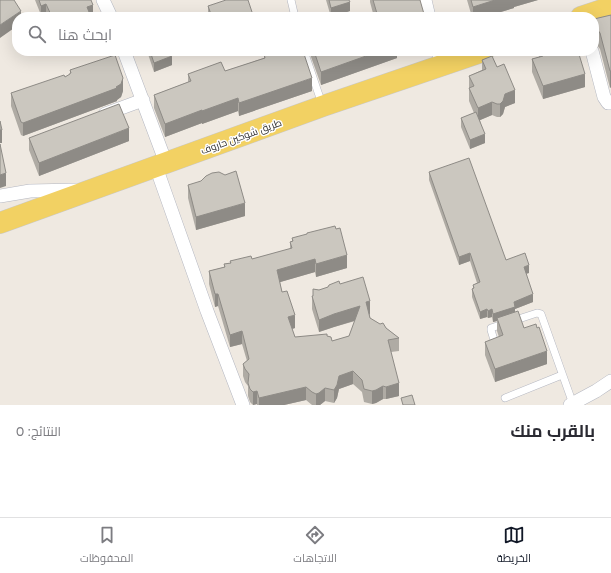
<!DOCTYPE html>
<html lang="ar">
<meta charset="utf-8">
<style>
:root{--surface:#fff;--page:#f2f2f3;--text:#2b2b33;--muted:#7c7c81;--line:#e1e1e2;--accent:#111827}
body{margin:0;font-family:"Varela Round",Cairo,sans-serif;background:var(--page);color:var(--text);direction:rtl}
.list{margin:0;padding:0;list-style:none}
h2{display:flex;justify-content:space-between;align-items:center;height:52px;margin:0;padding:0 16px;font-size:17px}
h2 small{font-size:13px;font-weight:400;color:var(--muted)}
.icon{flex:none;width:22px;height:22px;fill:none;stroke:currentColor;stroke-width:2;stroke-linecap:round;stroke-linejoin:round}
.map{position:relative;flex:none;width:611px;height:405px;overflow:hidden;direction:ltr}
.search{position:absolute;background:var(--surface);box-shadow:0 4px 16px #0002;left:12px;right:12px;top:12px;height:44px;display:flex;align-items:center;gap:10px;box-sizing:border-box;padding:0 14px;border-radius:16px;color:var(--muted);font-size:15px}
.sheet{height:112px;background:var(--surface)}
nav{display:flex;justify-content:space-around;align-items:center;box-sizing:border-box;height:56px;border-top:1px solid var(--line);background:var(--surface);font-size:11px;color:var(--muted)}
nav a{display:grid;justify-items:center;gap:2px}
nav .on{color:var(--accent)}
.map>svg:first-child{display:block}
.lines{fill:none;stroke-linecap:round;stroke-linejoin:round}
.lane-casing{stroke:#b4b7c1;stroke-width:8}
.street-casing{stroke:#b4b7c1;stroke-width:14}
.primary-casing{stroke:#c9c9c9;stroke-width:22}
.lane{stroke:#fff;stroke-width:7}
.street{stroke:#fff;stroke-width:13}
.primary{stroke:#f2d163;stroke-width:21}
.wall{fill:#afaba4}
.shaded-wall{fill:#8e8b86}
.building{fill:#cbc7bf;stroke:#8e8b86}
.labels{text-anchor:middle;stroke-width:3;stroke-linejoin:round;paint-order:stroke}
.street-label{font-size:10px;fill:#2e2e2e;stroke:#fff}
</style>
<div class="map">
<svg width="611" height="405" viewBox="0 0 611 405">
<rect width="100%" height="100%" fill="#efe9e1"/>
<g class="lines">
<g class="lane-casing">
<path id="lane" d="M291,0L295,17
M304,51L322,104
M494,340L491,330V328L537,313L541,314L573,404
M505,398L562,375"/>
</g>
<g class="street-casing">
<path id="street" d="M103,0L111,17
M425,0L429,17
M124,51L166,163
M438,51L442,66
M592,51L604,97L608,103H611
M105,114L143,100
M156,167L207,311L243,405
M0,196L30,191L76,190
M570,405L596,391L611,381"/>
</g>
<g class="primary-casing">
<path id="primary" d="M581,17L611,7
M0,223L323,106L484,51"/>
</g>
<use href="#lane" class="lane"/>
<use href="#street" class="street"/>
<use href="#primary" class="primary"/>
</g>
<path class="wall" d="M35,0H91L93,13L90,15L91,17H48L46,12L41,15Z
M326,0H349L350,11L331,17Z
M370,0H420L424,17H374L370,2Z
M467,0H538L514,7V8L484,17H472Z
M208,6L253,17H208Z
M611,15V87L610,88L600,49L597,45L594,44V19Z
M147,51H171L172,65L154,72Z
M310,51H397V58L321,85L310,54Z
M539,51H578L585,87L543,99L532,72V59L539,57Z
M264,54L312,91L239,116L238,111L202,124V123L165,137L154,108V95L188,82V74L225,71L264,58Z
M482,60L497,67L515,103L505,107L503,114L500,117H497L492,115L480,120L485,143L470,149L461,127V118L474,113L469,101V76L482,70Z
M70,70L123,91L121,97L117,100V101L23,136L21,135L11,106V93L65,77L70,74Z
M29,138L129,141L39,176L29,150Z
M429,172L506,260L529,273L526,274L533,302L515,309V312L524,328L547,364L495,382L485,355V342L499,337L497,331V321L493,322L492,317L488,318L487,317L480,319L472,297V289L473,288V285L477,283L470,261L459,265L429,180Z
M188,185L245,216L196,230L188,198Z
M292,238L347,268L316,277L315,272L280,282L282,292L295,328L292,329L295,337L327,336L332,341L349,336L355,321L334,327L319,332L312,309V296H313V289L319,290L340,284L370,314V318L386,328L399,338V351L391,352L399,396L386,399H383L376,403L372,404L364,402L362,392L353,384L339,389L337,398L334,403L325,401L320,405H312L306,400L284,405H257V404L253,405L250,402L248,396V386L245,382L243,376V364L247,361L242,344L230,347L218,306L215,307L209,284V271L224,267V264L230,263V261L252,259L290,249V242L292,241Z"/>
<path class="shaded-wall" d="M495,0H538L514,7V8L484,17H473V7Z
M350,2V11L331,17V8Z
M46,4V12L41,15V6Z
M93,5V13L87,16V7Z
M21,11V17H17V26L0,38V25Z
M424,14V17H416V16Z
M380,51H397V58L321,85V72Z
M172,56V65L154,72V63Z
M610,71H611V87L610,88Z
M585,74V87L543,99V86Z
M123,78V91L121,97L117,100V101L23,136V123L116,87Z
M312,78V91L239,116V103Z
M515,90V103L505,107L503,114L500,117V104L505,94Z
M238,98V111L202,124V111Z
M492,102V115L478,121V108Z
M202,110V123L165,137V124Z
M129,128V141L39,176V163Z
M0,130H2V143H0Z
M485,134V143L470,149V140Z
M6,173V186L0,188V175Z
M245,203V216L196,230V217Z
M470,253V261L459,265V257Z
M347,255V268L316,277V264Z
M315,259V272L277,283V270Z
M529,265V273L524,274V267Z
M215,294H218V306L215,307Z
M533,294V302L515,309V315L497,318V321L493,322V314L514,302Z
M370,301V314L366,315V302Z
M360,306V319L334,327L319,332V320L334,314Z
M487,309V317L480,319V312Z
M492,309V317L488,318V311Z
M295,315V328L288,330V317Z
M242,331V344L230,347V335Z
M547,351V364L495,382V369Z
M353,371V384L339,389L337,398L334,403V390L339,376Z
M399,383V396L386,399V387Z
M383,386V399L376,403L372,404V391Z
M306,387V400L284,405H259V398Z
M325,388V401L320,405H316V394Z
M257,391V404L253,405V392Z"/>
<path class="building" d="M0,0H14L21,11L0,25Z
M39,0H91L93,5L87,7L91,17H52L46,4L41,6Z
M226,0H248L253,15L248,17H212L208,6Z
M329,0H349L350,2L331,8Z
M373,0H420L424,14L416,16V17H378Z
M471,0H495L473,7Z
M611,15V71H610L600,33L597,29L594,27V19Z
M150,51H171L172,56L154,63Z
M272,51H303L312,78L239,103L238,98L202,111V110L165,124L154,95L191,81L188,74L221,62L225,71L265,58L264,54Z
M314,51H380L321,72Z
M541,51H578L585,74L543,86L532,59L543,56Z
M115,55L123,78L121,84L116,87L117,88L23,123L21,122L11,93L64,75L65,77L70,74V73H71L70,70Z
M492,56L497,67L504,64L515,90L505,94L503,101L500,104H497L492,102L478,108L469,88L474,86L469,76L486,69L482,60Z
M119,104L129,128L39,163L29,138Z
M476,112L485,134L470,140L461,118Z
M0,121L2,130H0Z
M0,144L6,173L0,175Z
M469,158L506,260L525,253L529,265L524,267L533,294L514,302L515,307L493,314L492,309L488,311L487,309L480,312L472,289L474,288L473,285L480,282L470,253L459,257L429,172Z
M236,171L245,203L196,217L188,185L201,181L206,176L212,173L219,172L225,175Z
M335,226L336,229L340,228L347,255L316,264L315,259L277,270L282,292L287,291L295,315L288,317L295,337L327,334V336L331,337L332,341L349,336L360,306L334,314L319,320L312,296H313V289L319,290L328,287L329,285L339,281L340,284L363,277L370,301L366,302L370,318L380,324L383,323L386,328L399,338L388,340L399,383L386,387L383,386L376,390L372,391L364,389L362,380L353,371L339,376L337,385L334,390L325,388L319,393L316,394L312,392L306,387L259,398L257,391L253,392L250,389L248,383L249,374L245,369L243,364L249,359L242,331L230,335L218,294H215L209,271L225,267L224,264L231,263L230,261L251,256L252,259L292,248L290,242L293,241L292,238L307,234V233Z
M518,311L524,328L536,324L537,328L539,327L547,351L495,369L485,342L503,335L497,318Z
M412,395L415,405H403L401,398Z"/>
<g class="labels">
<g class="street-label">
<text transform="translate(241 136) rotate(-20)" y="4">طريق شوكين حاروف</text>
</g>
</g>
</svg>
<div class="search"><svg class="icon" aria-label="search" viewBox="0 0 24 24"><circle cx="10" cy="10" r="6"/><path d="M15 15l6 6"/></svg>ابحث هنا</div>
</div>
<section class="sheet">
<h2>بالقرب منك<small>النتائج: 0</small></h2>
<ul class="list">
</ul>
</section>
<nav>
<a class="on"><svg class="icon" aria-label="map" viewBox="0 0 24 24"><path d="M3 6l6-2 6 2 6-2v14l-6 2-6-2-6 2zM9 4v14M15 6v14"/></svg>الخريطة</a>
<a><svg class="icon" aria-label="directions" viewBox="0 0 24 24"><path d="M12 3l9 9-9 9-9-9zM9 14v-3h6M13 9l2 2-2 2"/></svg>الاتجاهات</a>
<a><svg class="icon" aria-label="saved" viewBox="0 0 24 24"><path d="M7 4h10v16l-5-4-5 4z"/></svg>المحفوظات</a>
</nav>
